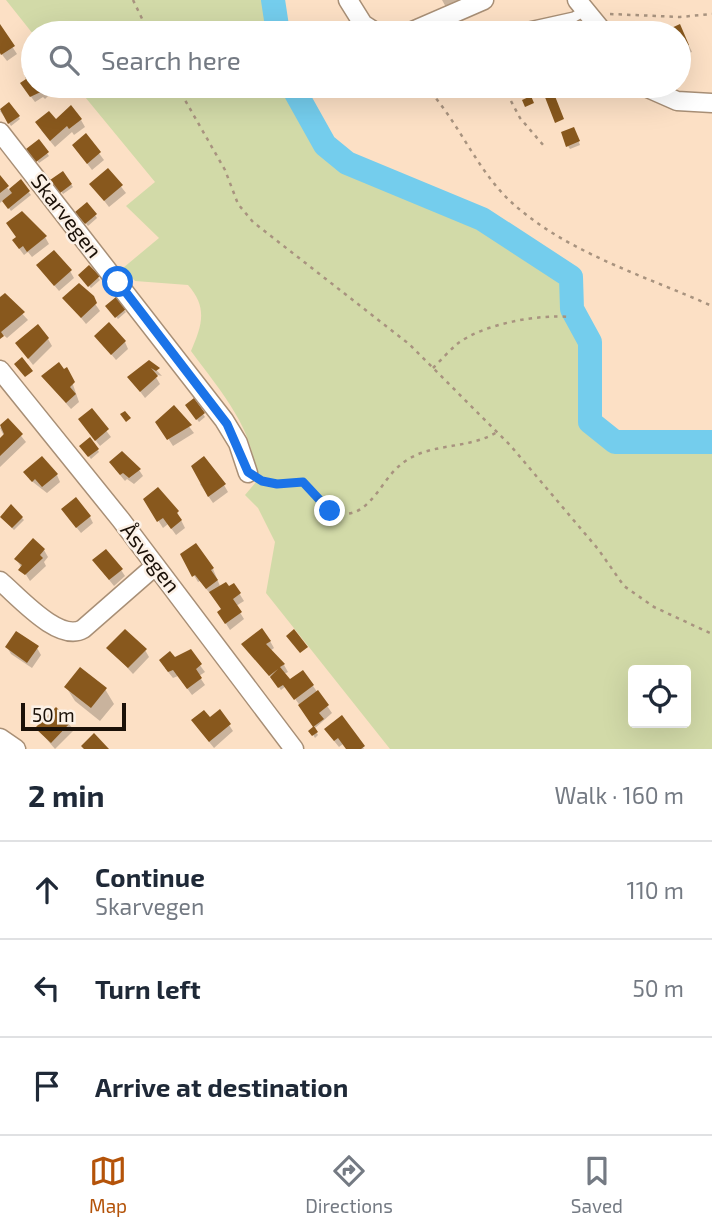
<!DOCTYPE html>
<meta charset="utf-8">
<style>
:root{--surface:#fff;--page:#f6f6f7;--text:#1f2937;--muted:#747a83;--line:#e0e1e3;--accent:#b45309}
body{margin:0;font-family:"Exo 2",sans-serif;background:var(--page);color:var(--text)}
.controls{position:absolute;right:21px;bottom:21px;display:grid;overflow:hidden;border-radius:7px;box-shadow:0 7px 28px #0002}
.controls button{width:63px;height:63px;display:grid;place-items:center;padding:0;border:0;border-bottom:2px solid var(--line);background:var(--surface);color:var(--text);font:35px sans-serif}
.scale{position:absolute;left:21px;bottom:18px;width:105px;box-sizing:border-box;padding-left:7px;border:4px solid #1b1108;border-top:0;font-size:19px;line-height:24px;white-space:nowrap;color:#1b1108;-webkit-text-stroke:5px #fcf1e6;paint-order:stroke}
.stop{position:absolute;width:21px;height:21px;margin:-16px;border:5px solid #1a73e8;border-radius:50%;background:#fff}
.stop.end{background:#1a73e8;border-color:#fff;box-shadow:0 2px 7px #0008}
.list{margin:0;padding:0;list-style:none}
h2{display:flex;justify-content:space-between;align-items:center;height:91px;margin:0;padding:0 28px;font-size:30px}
h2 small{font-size:23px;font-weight:400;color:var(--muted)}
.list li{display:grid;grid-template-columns:46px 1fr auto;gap:21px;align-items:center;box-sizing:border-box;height:98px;padding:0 28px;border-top:2px solid var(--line)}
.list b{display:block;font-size:26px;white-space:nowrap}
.list p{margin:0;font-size:23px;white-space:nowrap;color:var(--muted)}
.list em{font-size:23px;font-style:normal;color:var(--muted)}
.icon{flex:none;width:38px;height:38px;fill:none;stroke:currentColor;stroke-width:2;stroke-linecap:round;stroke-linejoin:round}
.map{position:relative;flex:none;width:712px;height:749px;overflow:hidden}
.search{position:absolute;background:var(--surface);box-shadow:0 7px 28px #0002;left:21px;right:21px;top:21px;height:77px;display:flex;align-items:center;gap:18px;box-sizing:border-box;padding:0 24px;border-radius:38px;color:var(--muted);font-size:26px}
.sheet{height:385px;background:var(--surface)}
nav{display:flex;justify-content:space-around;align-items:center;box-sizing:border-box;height:98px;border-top:2px solid var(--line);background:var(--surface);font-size:19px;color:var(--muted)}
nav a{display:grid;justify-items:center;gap:4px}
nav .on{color:var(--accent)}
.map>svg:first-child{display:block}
.green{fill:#d2daa8;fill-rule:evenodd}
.shadow{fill:#0003}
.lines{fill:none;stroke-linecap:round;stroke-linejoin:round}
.river{stroke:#74cded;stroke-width:24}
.building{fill:#88581d}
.service-casing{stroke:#a88f76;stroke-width:12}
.minor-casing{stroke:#a88f76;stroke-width:21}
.path{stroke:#a8937f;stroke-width:2.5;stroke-dasharray:3.5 5;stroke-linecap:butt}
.service{stroke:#fff;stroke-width:9}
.minor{stroke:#fff;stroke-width:18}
.route{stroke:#1a73e8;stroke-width:9}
.labels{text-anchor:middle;stroke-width:5;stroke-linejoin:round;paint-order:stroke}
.street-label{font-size:21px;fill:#1b1108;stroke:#fcf1e6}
</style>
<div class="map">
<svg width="712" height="749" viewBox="0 0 712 749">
<rect width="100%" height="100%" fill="#fce0c5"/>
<path class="green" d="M6,0H273L279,33L33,34Z
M76,86H292L326,146L347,165L483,220L572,278L573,310L591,344V424L616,443L712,444V749H390L266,593L275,542L258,508L245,495L256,482C256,430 221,392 191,351C202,325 208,308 188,285L135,281L123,268L159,238L126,206L155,182ZM633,670H686V723H633Z"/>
<path class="shadow" d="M442,0H484L452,18Z
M0,28L17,54L7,61L0,52Z
M669,31L683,33L692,52L681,56L679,33Z
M32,62L33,86H51L54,90L45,99L43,97L35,102L26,90Z
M9,104L20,119L11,126L0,111Z
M81,120L85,127L74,135L72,132L55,147L41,130Z
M575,132L580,145L570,149L568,146Z
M86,136L104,160L92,170L74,146Z
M39,142L49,156L39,163L29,150Z
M108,170L126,193L109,207L91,184Z
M63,173L73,187L63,194L53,180Z
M0,178L9,190L20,181L31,195L11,211L3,200L0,203Z
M79,215H95L97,218L88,226Z
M45,237L49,244L32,257L28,252L24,255L18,247Z
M89,267L100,280L91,288L82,278Z
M70,271L74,278L59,291L43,272Z
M85,289L100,311L86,324L65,298Z
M5,295L28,320L7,338L0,332V300Z
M109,309L124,310L126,312L118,319Z
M96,336L125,342L128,349L116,360Z
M48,339L52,346L33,365L17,344Z
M149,362L162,376L154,374L160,384L145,398L129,377Z
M70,376L79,402L71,409L43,377Z
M194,401L205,417L199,422L189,409Z
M174,407L194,433L173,446L162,429Z
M91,411L111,437L100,446L84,426Z
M8,420L26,442L0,467V440L4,436L0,428Z
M83,449H97L99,452L91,459Z
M115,469L139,470L143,476L134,484L127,479L125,481Z
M57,475L60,482L47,493L29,479Z
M203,482L224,485L228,492L213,503L200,484Z
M145,500L177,512L185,528L176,535L168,524L163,528Z
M68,517H90L93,523L81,533Z
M22,518L24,520L14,530L3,519Z
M195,545L213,569L220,586L229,589L234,585L244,601L236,606L244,619L230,630L223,619V610L200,581L198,582L182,555Z
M44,550L48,557L44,562L46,566L30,581L16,559Z
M94,561L121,570L125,576L114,586Z
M270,641L274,648L270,651L284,665L288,672L284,674L290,682L313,686L332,713L314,729L318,735L315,738L311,731L316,728L286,686L281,690L243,644Z
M7,647L37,648L41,655L32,668L11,654Z
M109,648L145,650L149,657L133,674Z
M190,652L205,672L199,676L205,685L192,695L178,676L173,678L165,668Z
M66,687L105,689L114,704L100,721L75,701Z
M56,709L74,730L55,749L37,728Z
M342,718L364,749H347L343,744L339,747L330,736Z
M229,725L233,731L214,748L197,727Z"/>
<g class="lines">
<path class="river" d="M273,0L278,33
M292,86L325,145L347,163L482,219L571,277L572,309L590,342V422L615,442H712"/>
</g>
<path class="building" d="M0,24L15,46L1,55L0,53Z
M680,24L689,45L679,49V33H668L667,30Z
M32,60L33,86H44L47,89L30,97L20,83L26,79L22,67Z
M551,86L564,119L555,123L541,87Z
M531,96L534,103L525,107L522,100Z
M9,102L20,116L8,124L0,109Z
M71,105L82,119L69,129L67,126L50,141L35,122L49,111L56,119Z
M574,127L580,141L566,147L561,132Z
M86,133L101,152L87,164L72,145Z
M39,139L49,152L36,162L26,149Z
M108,168L123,185L104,201L89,184Z
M63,171L72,184L60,193L50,180Z
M0,175L9,186L0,193Z
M21,179L30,191L8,209L2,201L12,193L9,189Z
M87,202L97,214L85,224L75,212Z
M22,211L47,236L27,252L23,246L19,249L12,240L16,237L6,223Z
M54,250L72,270L54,286L36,265Z
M89,265L100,276L88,287L78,275Z
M79,283L94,296L97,303L81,318L62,298Z
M5,293L25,312L1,332L4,336L0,339V297Z
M116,297L126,309L115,318L105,306Z
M109,322L126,341L111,355L94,336Z
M38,324L49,338L28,359L15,343Z
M22,357L33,371L25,377L14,364Z
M149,360L160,368L156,371L151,368L158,376L140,392L127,377Z
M59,362L64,369L67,367L75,382L70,387L76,394L66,403L41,376Z
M194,398L205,413L196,420L185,405Z
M174,405L192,425L167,440L155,422Z
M92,408L109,429L95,441L78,419Z
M125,411L131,418L126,422L120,414Z
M8,418L23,434L0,456V438L4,434L0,425Z
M90,437L99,449L88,457L79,446Z
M122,451L141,469L129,478L123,473L120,475L109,462Z
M42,456L58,474L42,487L35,479L32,482L23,472Z
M204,456L226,484L208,497L191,466Z
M158,487L179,511L177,513L182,520L171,529L163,518L157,522L143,499Z
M76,497L91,516L76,528L61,509Z
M11,504L23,517L12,528L0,517Z
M33,538L45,549L40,555L43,558L25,575L18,570L22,565L14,559Z
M196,543L214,568L211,570L218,580L206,589L195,575L192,577L180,554Z
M106,549L123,569L109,580L92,560Z
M226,582L229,586L234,583L241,593L233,599L242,612L225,624L217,612L221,609L209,592Z
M262,628L271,641L266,644L285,664L280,667L290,679L303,670L314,685L294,700L283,685L278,688L270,677L278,669L269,676L241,644Z
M125,629L147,649L128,668L106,648Z
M294,629L308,647L300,653L286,636Z
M16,631L39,646L27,663L5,647Z
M191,649L202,664L196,669L202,678L187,689L173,670L168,672L159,660L170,651L175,657Z
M80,667L107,688L91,708L64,687Z
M318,690L329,705L319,713L324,719L313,727L298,705Z
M56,707L71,722L51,743L35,728Z
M220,709L231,724L209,742L191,720L204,710L210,717Z
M342,715L365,746L361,749H346L338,738L334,741L324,729Z
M314,726L318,732L312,736L308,731Z
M94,733L109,749H84L81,746Z"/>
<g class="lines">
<g class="service-casing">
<path id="service" d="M502,33L574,17L586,10"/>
</g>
<g class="minor-casing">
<path id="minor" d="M348,0L363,24L377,33
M577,0L604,33
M408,33L484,0
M643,86L677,101L712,103
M0,132L224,420L238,443L248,473
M0,370L121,520L294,749
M0,581C19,597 59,643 83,629L155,566
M0,738L16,749"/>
</g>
<path class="path" d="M133,0L149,33
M610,14L680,17L712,14
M177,86L225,170L238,204L253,222L409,344L510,445L598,549L624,586L654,607L712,634
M425,86C456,118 473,162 504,195C558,250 643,275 712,306
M503,86L520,118L544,146
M433,368C441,360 449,351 457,344C483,324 538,314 570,317
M260,480L277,484L303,482C315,493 326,514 344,514C370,514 381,482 398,467C425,441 467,451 497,432"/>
<use href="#service" class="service"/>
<use href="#minor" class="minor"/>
</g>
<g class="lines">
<path class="route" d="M118,282L227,424L248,472L262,481L277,484L303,482L330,511"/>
</g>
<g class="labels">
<g class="street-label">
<text transform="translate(66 216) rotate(52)" y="7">Skarvegen</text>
<text transform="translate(150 558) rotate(52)" y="7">Åsvegen</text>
</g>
</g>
</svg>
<div class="controls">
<button><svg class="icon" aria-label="locate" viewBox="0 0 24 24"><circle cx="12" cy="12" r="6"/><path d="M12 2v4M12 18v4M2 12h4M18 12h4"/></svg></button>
</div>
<div class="scale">50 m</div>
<div class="stop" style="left:118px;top:282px"></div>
<div class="stop end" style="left:330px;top:511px"></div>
<div class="search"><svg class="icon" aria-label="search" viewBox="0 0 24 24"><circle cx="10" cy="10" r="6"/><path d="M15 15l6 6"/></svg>Search here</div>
</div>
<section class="sheet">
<h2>2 min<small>Walk · 160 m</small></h2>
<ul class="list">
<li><svg class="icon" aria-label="ahead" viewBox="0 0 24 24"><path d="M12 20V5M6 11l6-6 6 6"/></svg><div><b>Continue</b><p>Skarvegen</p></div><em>110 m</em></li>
<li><svg class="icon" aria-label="left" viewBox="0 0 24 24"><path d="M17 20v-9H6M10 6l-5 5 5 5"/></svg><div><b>Turn left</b></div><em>50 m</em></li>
<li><svg class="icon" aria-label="arrive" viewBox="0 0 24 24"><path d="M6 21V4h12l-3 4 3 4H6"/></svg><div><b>Arrive at destination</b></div></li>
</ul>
</section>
<nav>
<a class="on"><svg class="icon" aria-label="map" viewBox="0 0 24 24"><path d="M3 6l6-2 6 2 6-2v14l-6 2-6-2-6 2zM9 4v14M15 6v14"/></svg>Map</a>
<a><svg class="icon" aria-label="directions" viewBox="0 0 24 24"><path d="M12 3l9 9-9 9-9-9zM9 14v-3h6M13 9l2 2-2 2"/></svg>Directions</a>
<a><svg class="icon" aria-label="saved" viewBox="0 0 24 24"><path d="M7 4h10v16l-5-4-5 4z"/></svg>Saved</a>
</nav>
